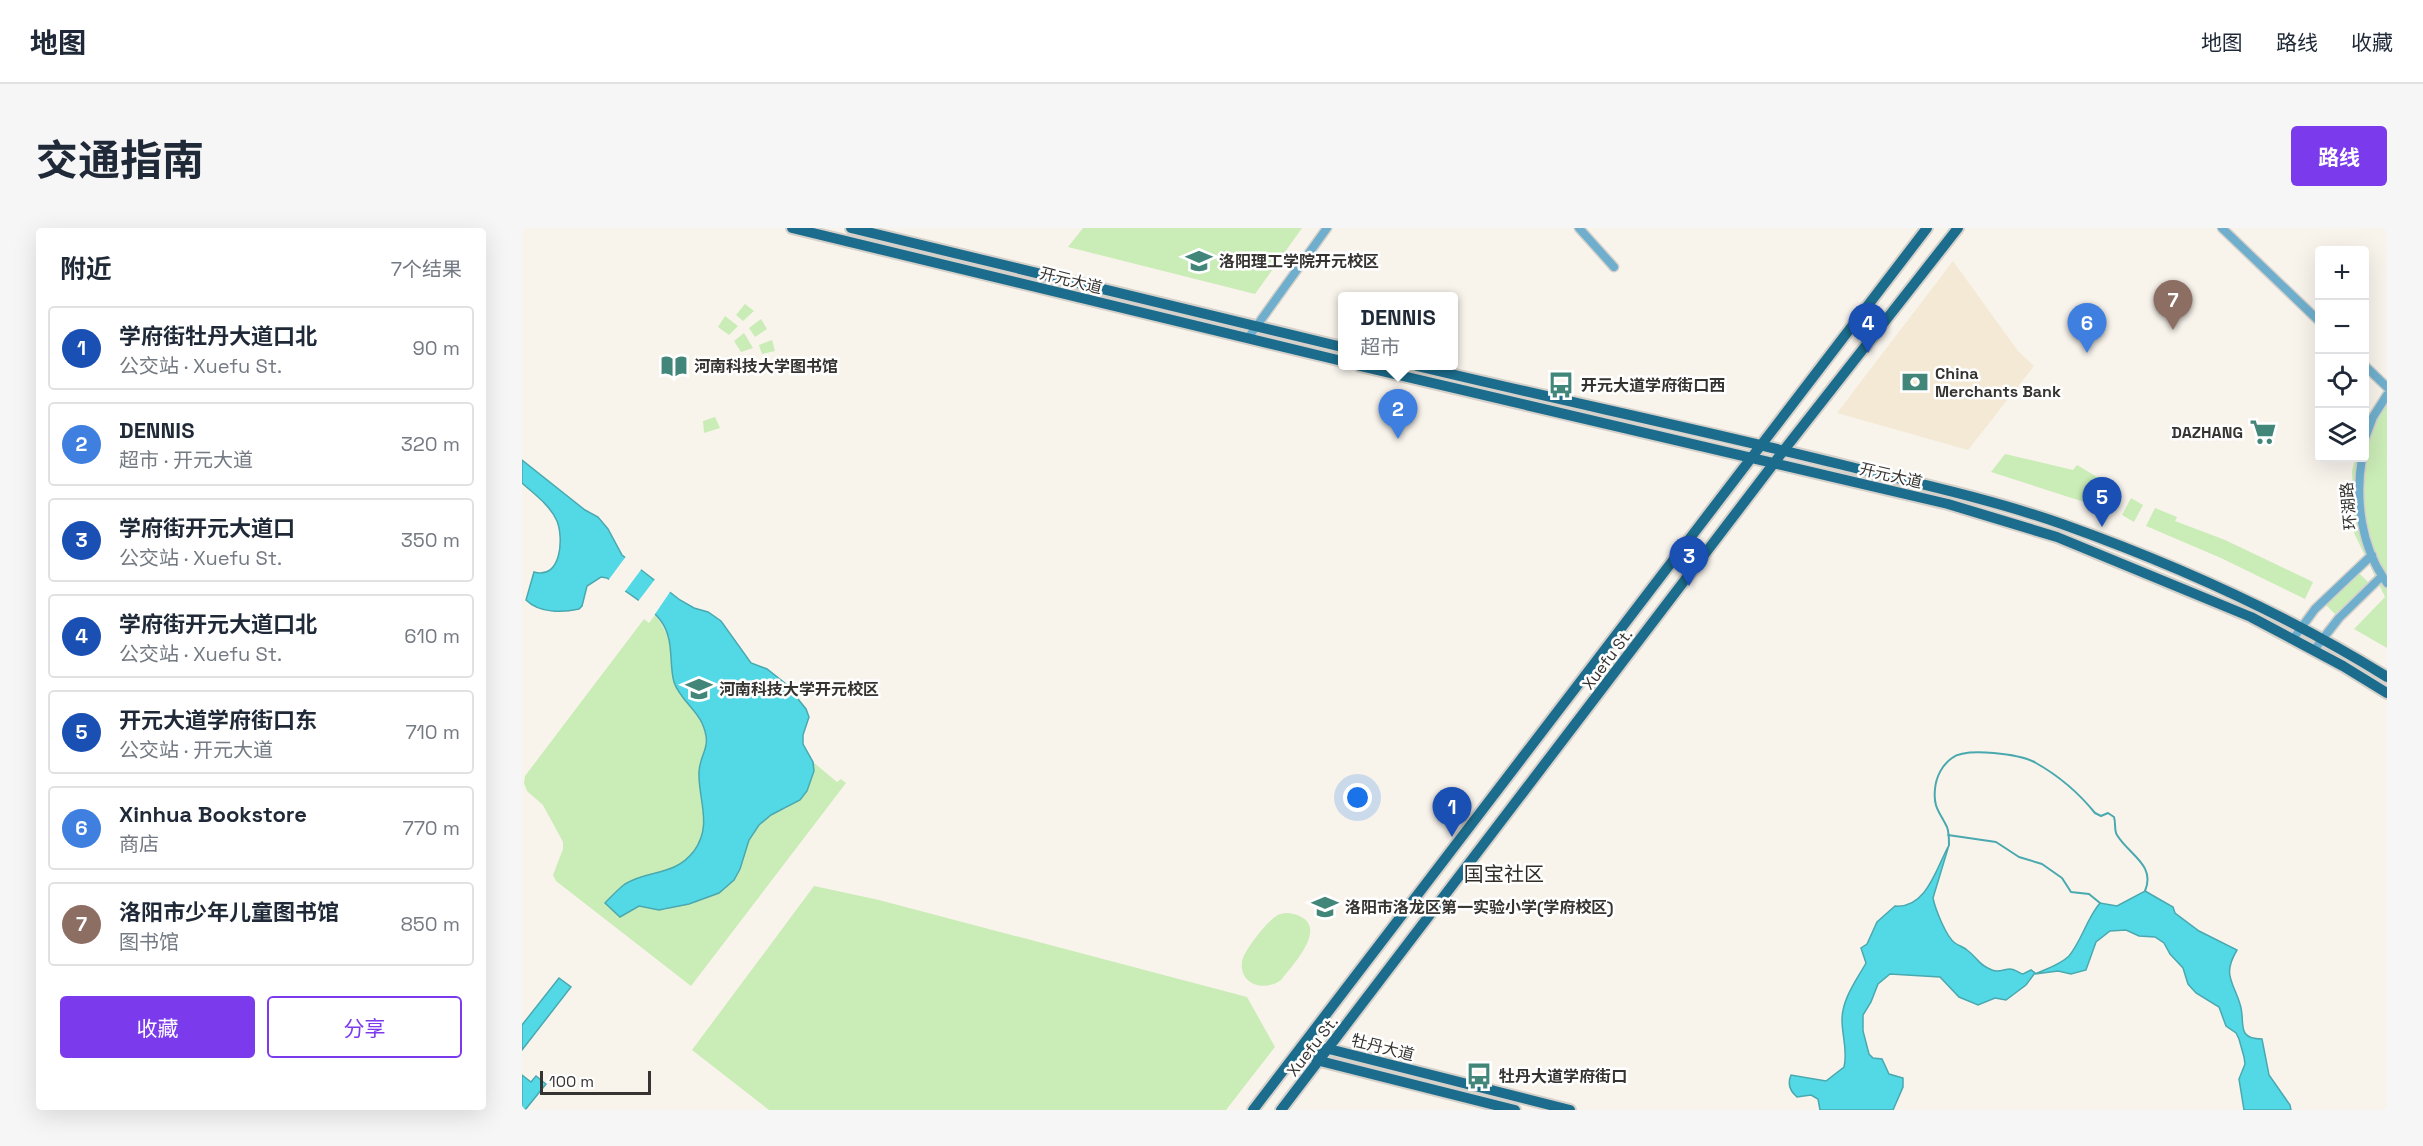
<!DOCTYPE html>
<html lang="zh">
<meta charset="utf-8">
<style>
:root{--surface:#fff;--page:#f6f6f7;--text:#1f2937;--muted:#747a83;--line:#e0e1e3;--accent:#7c3aed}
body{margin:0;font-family:"Space Grotesk","Noto Sans SC",sans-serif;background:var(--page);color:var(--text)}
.controls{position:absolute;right:18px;top:18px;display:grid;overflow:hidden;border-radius:6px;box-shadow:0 6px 24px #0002}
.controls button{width:54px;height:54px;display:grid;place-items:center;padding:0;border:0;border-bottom:2px solid var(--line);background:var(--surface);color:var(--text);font:30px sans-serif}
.scale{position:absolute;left:18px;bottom:15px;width:111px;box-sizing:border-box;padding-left:6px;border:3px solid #363431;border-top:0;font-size:16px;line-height:21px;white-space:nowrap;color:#363431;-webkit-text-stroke:4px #fff;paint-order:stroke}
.you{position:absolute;left:836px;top:570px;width:21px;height:21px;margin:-15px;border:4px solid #fff;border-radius:50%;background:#1a73e8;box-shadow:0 0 0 9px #1a73e833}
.badge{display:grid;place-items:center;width:39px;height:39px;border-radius:50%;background:var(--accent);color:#fff;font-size:20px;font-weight:700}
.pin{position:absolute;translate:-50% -50px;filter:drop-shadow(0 2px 3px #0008)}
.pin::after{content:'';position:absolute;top:32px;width:21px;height:18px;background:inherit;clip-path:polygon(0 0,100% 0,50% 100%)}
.popup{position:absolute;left:816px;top:64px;width:120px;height:78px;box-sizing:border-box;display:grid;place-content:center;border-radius:6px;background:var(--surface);filter:drop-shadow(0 2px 4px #0005);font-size:20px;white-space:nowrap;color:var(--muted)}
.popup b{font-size:22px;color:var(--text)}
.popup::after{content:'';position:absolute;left:50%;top:100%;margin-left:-12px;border:12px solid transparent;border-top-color:var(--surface)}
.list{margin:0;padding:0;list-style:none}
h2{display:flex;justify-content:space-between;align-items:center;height:78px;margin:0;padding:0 24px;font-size:26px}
h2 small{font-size:20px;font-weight:400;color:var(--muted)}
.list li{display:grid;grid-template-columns:39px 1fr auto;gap:18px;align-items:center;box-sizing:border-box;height:84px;margin:0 12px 12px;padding:0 12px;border:2px solid var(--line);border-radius:6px}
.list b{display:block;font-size:22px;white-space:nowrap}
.list p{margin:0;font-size:20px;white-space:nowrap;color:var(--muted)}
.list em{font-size:20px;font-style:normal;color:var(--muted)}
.actions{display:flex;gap:12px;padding:18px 24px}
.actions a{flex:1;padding:14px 0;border:2px solid var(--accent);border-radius:6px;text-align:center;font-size:21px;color:var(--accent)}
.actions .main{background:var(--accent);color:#fff}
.icon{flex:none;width:33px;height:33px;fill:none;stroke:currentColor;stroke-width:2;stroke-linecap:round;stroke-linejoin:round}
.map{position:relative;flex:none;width:1865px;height:882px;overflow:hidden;border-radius:6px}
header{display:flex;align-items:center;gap:36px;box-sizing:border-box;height:84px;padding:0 30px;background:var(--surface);border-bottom:2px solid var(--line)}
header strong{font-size:28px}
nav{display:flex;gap:33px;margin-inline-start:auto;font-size:21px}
.intro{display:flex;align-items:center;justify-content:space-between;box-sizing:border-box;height:144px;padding:0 36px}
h1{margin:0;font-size:42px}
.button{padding:15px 27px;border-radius:6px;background:var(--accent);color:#fff;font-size:21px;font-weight:700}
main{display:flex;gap:36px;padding:0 36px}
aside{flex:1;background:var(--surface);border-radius:6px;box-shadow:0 6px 24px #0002}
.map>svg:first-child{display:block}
.commercial{fill:#f4e9d4}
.green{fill:#caecb6}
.water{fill:#53d9e5;stroke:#4aa8af;stroke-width:1.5}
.pier{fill:#f8f4ec}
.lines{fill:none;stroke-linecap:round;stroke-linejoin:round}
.stream{stroke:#4aa8af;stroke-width:2}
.minor-casing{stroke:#d5d1ca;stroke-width:11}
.major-casing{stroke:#d5d1ca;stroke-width:14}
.minor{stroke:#6fafcd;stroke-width:8}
.major{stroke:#1c6d8d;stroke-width:10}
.labels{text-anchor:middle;stroke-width:5;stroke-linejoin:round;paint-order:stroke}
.poi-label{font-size:16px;font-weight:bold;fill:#363431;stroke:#fff;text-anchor:start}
.street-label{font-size:16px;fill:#363431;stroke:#fff}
.quarter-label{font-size:20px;fill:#302d27;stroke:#fff}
</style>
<header>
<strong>地图</strong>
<nav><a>地图</a><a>路线</a><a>收藏</a></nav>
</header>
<div class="intro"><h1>交通指南</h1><a class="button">路线</a></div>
<main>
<aside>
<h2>附近<small>7个结果</small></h2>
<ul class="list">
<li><span class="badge" style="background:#1a4fb4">1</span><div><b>学府街牡丹大道口北</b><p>公交站 · Xuefu St.</p></div><em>90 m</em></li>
<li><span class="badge" style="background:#3f7fe0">2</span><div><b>DENNIS</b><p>超市 · 开元大道</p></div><em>320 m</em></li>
<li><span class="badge" style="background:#1a4fb4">3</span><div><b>学府街开元大道口</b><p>公交站 · Xuefu St.</p></div><em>350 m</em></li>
<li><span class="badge" style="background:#1a4fb4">4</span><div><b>学府街开元大道口北</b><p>公交站 · Xuefu St.</p></div><em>610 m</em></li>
<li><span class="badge" style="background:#1a4fb4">5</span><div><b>开元大道学府街口东</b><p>公交站 · 开元大道</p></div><em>710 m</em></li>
<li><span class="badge" style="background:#3f7fe0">6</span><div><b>Xinhua Bookstore</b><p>商店</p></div><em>770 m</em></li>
<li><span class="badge" style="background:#8d6e63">7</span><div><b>洛阳市少年儿童图书馆</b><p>图书馆</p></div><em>850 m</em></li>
</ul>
<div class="actions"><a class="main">收藏</a><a>分享</a></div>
</aside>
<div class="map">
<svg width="1865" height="882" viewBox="0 0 1865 882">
<rect width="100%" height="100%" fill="#f8f4ec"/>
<path class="commercial" d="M1431,33L1496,123L1512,138L1446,222L1315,185Z"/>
<path class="green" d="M561,0H780L733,66L546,19Z
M223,76L232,83L221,93L214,87Z
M203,88L216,98L207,107L196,99Z
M239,91L245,101L233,109L227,100Z
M222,105L231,120L219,124L212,113Z
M250,112L253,123L240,126L237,117Z
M233,128L235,145H222L221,131Z
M1865,165V420L1832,401L1863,369L1832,305L1830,243L1833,230H1842L1843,189Z
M193,189L198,200L182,205L181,193Z
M1483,226L1551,242L1555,237L1597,262L1587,282L1469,244Z
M1609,270L1621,277L1612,294L1600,287Z
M1633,280L1655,289L1653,293L1703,312L1791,354L1783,371L1699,330L1624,298Z
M1837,345L1847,355L1813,386L1804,377Z
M133,387C144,400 149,416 151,433C151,439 150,445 152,451C158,469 175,480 181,498C189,521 177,527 177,547C177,575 191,601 169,626C149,649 127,642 104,656C96,660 90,668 83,674L98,689L117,678L143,682L197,665L212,652L218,641L227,612L237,597L249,587L265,580L292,543L291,534L315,554L319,551L324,555L169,758L34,653L31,647L41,621V614L21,577L5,563L2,555L3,548L122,391L127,395Z
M292,658L357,672L725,769L753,819L704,882H247L170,822Z
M766,685C813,692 773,734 759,752C743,764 717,757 720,734C721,724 744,695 753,689C756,686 761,685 766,685Z"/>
<path class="water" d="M0,232L63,282L76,289L86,301L100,327L158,372L172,380L186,384L199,393L229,435L245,441L264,456L284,481L287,489L281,507V516L291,534L292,543L285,563L278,572L249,587L237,597L227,612L218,641L212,652L197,665L167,676L137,682L117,678L98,689L83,675C89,669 96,661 103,656C127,641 152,649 172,623C191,597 176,572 177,544C178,524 191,520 180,495C173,480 157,470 152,454C147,437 152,414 141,396C131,379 100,362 85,350L79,349L65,358L60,378L57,381C40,385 17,385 4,372L12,344C39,352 42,311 35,293C28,277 12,266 0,255Z
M1427,617L1411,670C1413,680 1424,709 1433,715C1437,718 1442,719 1445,722C1455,729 1456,737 1470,742C1477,745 1482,741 1488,741C1493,741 1497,745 1501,746L1509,742L1513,745L1504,757L1484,772L1473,770L1456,777L1437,769L1418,749L1368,746L1356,756L1349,774L1341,787V803L1347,826L1351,830L1360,831L1367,846L1381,850V859L1371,882H1298L1296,871L1289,867L1275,869C1268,863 1265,856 1269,847L1304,853L1322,839C1326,823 1320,808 1320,792C1320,771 1334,753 1344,735L1339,720L1345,716L1355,694L1373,678C1405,681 1415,638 1427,617Z
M1623,663L1651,679L1653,685L1677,703L1715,722C1700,747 1711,753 1718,776C1724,794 1713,811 1740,811L1747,847L1768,877L1769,882H1722L1717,851L1723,836L1722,829L1717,811L1714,805L1704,798L1697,779L1674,765L1666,756L1661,740L1648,726L1642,715L1633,709L1617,708L1604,702L1588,703L1574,714L1564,742L1549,746L1536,743L1513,746C1524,741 1538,737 1547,728C1560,712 1565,690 1578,675L1595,678Z
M37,750L49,759L0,822V797Z
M0,847L9,854L14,848L24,856L3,882H0Z"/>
<path class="pier" d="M105,327L121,339L101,366L85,354Z
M134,350L150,361L131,389L114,376Z"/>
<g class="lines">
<path class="stream" d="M1426,607L1474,614L1497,629L1520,636L1540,650L1549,664L1567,666L1578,675
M1427,617C1427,611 1427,604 1425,599C1418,584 1411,580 1413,561C1414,549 1420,537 1430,530C1444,519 1499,526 1514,535C1537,548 1556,564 1573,585L1579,588L1586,585L1592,589C1594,595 1592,603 1595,607C1607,627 1634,637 1623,663"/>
<g class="minor-casing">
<path id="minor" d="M1057,0L1092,39
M1700,0L1798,94
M726,110L805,0
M1842,137L1865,159
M1842,213L1851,189L1865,167
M1840,230C1833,272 1839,320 1865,355
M1771,411L1793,381L1850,327
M1792,422L1817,390L1860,348"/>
</g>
<g class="major-casing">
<path id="major" d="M270,0L820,133
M329,0L820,119
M838,138L1426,276L1535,309L1729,389L1821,438L1865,465
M895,138C1037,172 1180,202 1321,237C1394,255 1469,271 1540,296C1652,336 1764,386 1865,449
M779,819L807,821L1048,882
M779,819L798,833L993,882
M731,882L1405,0
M759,882L1262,222L1436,0"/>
</g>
<use href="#minor" class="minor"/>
<use href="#major" class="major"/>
</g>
<defs>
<g id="university-bare" transform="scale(2.07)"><path d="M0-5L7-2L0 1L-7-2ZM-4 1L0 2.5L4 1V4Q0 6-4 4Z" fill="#42867a" stroke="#fff" stroke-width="2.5" paint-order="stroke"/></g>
<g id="library-bare" transform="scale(2.07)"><path d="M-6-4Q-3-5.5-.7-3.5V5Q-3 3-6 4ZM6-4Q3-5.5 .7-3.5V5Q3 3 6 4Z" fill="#42867a" stroke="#fff" stroke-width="2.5" paint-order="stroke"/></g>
<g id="bank-bare" transform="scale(2.07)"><path d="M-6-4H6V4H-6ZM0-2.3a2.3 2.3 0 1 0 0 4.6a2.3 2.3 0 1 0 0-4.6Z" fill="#42867a" stroke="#fff" stroke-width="2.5" paint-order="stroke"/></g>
<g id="bus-bare" transform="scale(2.07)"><path d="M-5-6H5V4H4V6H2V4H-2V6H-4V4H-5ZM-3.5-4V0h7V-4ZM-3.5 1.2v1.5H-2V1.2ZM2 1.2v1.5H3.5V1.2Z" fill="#42867a" stroke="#fff" stroke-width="2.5" paint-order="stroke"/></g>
<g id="supermarket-bare" transform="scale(2.07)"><path d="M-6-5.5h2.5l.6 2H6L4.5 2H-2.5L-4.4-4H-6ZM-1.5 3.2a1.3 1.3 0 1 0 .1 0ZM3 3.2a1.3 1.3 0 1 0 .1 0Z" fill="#42867a" stroke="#fff" stroke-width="2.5" paint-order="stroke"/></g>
<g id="school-bare" transform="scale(2.07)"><path d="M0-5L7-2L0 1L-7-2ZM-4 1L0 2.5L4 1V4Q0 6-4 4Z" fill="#42867a" stroke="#fff" stroke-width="2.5" paint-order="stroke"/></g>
</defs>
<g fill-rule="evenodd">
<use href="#university-bare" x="677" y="33"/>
<use href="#library-bare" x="152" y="138"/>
<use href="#bank-bare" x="1393" y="154"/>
<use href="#bus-bare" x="1039" y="157"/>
<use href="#supermarket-bare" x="1741" y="204"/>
<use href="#university-bare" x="177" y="461"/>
<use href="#school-bare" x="803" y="679"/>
<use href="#bus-bare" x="957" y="848"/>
</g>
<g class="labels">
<g class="poi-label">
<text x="697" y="39">洛阳理工学院开元校区</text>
<text x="172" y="144">河南科技大学图书馆</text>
<text x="1413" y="151">China<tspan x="1413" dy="18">Merchants Bank</tspan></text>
<text x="1059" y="163">开元大道学府街口西</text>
<text x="1721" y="210" text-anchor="end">DAZHANG</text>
<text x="197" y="467">河南科技大学开元校区</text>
<text x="823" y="685">洛阳市洛龙区第一实验小学(学府校区)</text>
<text x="977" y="854">牡丹大道学府街口</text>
</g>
<g class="street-label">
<text transform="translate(549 52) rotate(14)" y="6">开元大道</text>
<text transform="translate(1369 247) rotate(13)" y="6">开元大道</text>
<text transform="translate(1826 278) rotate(-95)" y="6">环湖路</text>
<text transform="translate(1085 431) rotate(-53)" y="6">Xuefu St.</text>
<text transform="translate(790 818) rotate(-52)" y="6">Xuefu St.</text>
<text transform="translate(861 819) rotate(14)" y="6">牡丹大道</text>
</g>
<g class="quarter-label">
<text x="982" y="653">国宝社区</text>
</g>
</g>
</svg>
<div class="controls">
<button>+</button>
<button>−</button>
<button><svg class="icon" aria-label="locate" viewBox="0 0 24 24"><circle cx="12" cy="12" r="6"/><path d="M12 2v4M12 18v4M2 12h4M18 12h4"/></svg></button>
<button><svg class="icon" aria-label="layers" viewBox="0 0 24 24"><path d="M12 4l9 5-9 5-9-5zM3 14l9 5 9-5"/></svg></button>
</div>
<div class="scale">100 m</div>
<div class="you"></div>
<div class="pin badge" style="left:930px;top:609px;background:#1a4fb4">1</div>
<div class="pin badge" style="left:876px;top:211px;background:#3f7fe0">2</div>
<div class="popup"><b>DENNIS</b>超市</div>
<div class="pin badge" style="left:1167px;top:358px;background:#1a4fb4">3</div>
<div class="pin badge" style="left:1346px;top:125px;background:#1a4fb4">4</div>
<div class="pin badge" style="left:1580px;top:299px;background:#1a4fb4">5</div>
<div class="pin badge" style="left:1565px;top:125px;background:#3f7fe0">6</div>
<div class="pin badge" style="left:1651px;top:102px;background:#8d6e63">7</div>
</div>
</main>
